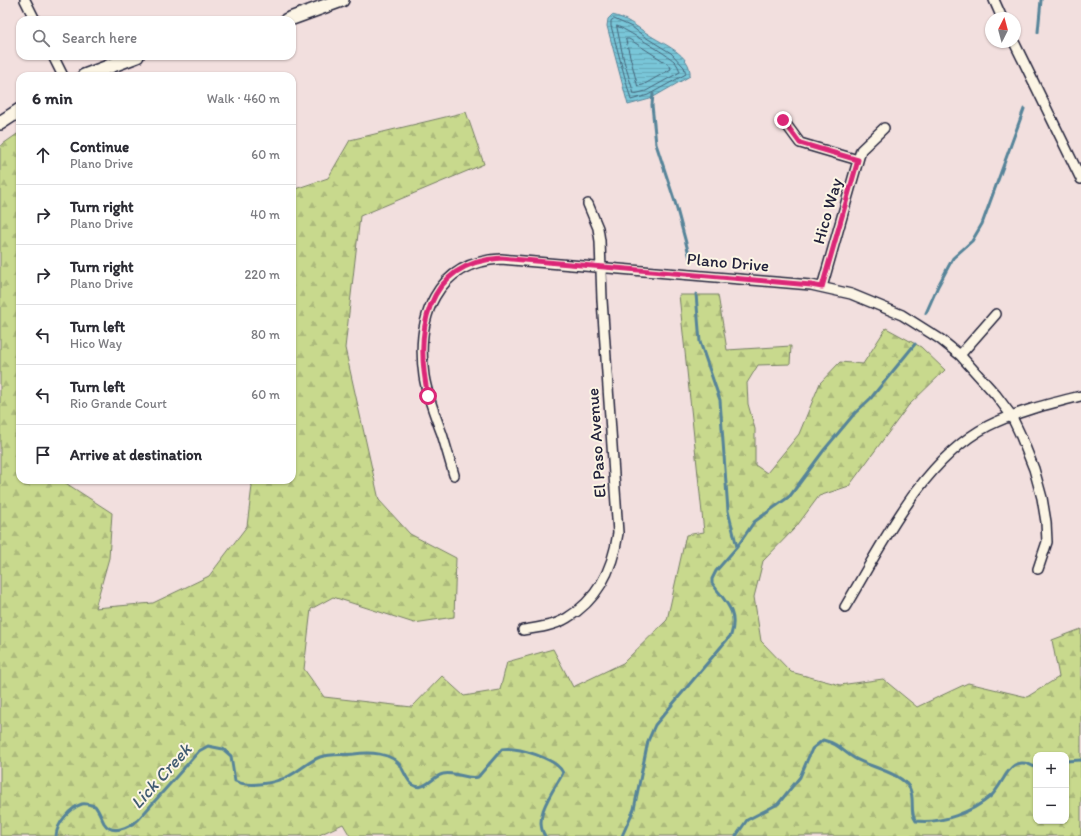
<!DOCTYPE html>
<meta charset="utf-8">
<style>
:root{--surface:#fff;--page:#f2f2f3;--text:#2b2b33;--muted:#7c7c81;--line:#e1e1e2}
body{margin:0;font-family:Itim,sans-serif;background:var(--page);color:var(--text)}
.controls{position:absolute;right:12px;bottom:12px;display:grid;overflow:hidden;border-radius:8px;box-shadow:0 1px 3px #0004}
.controls button{width:36px;height:36px;display:grid;place-items:center;padding:0;border:0;border-bottom:1px solid var(--line);background:var(--surface);color:var(--text);font:20px sans-serif}
.compass{position:absolute;left:985px;top:12px;width:36px;height:36px;border-radius:50%;background:var(--surface);box-shadow:0 1px 3px #0004;rotate:6deg}
.stop{position:absolute;width:12px;height:12px;margin:-9px;border:3px solid #db2777;border-radius:50%;background:#fff}
.stop.end{background:#db2777;border-color:#fff;box-shadow:0 1px 4px #0008}
.list{margin:0;padding:0;list-style:none}
h2{display:flex;justify-content:space-between;align-items:center;height:52px;margin:0;padding:0 16px;font-size:17px}
h2 small{font-size:13px;font-weight:400;color:var(--muted)}
.list li{display:grid;grid-template-columns:26px 1fr auto;gap:12px;align-items:center;box-sizing:border-box;height:60px;padding:0 16px;border-top:1px solid var(--line)}
.list b{display:block;font-size:15px;white-space:nowrap}
.list p{margin:0;font-size:13px;white-space:nowrap;color:var(--muted)}
.list em{font-size:13px;font-style:normal;color:var(--muted)}
.icon{flex:none;width:22px;height:22px;fill:none;stroke:currentColor;stroke-width:2;stroke-linecap:round;stroke-linejoin:round}
.map{position:relative;flex:none;width:1081px;height:836px;overflow:hidden}
.search{position:absolute;background:var(--surface);box-shadow:0 1px 3px #0004;left:16px;top:16px;width:280px;height:44px;display:flex;align-items:center;gap:10px;box-sizing:border-box;padding:0 14px;border-radius:12px;color:var(--muted);font-size:15px}
.panel{position:absolute;background:var(--surface);box-shadow:0 1px 3px #0004;left:16px;top:72px;width:280px;height:412px;border-radius:12px}
.map>svg:first-child{display:block}
.forest{fill:url(#forest-firs);stroke:#757e64;fill-rule:evenodd}
.water{fill:url(#water-rules);stroke:#568499}
.lines{fill:none;stroke-linecap:round;stroke-linejoin:round}
.shore{stroke:#45647a;stroke-width:1}
.stream{stroke:#568499;stroke-width:3}
.minor-casing{stroke:#22223b;stroke-width:12}
.secondary-casing{stroke:#22223b;stroke-width:16}
.minor{stroke:#fcf5e5;stroke-width:9}
.secondary{stroke:#fcf5e5;stroke-width:13}
.route{stroke:#db2777;stroke-width:5}
.labels{text-anchor:middle;stroke-width:4;stroke-linejoin:round;paint-order:stroke}
.street-label{font-size:17px;fill:#22223b;stroke:#fcf5e5}
.water-label{font-size:18px;font-style:italic;fill:#405b72;stroke:#fcf5e5}
</style>
<div class="map">
<svg width="1081" height="836" viewBox="0 0 1081 836">
<defs>
<pattern id="forest-firs" width="22" height="20" patternUnits="userSpaceOnUse"><rect width="22" height="20" fill="#c8d98d"/><path d="M5 1l3.5 6h-7zM16 11l3.5 6h-7z" fill="#acba7b"/></pattern>
<pattern id="water-rules" width="6" height="5" patternUnits="userSpaceOnUse"><rect width="6" height="5" fill="#79c6d8"/><path d="M0 2.5h6" fill="none" stroke="#68aaba"/></pattern>
</defs>
<rect width="100%" height="100%" fill="#f2dfde"/>
<filter id="ink" filterUnits="userSpaceOnUse"><feTurbulence type="fractalNoise" baseFrequency=".025" numOctaves="2"/><feDisplacementMap in="SourceGraphic" scale="8" xChannelSelector="R" yChannelSelector="G"/><feConvolveMatrix kernelMatrix="1 2 1 2 8 2 1 2 1" color-interpolation-filters="sRGB"/></filter>
<g filter="url(#ink)">
<path class="forest" d="M466,112L484,164L360,216L345,348L379,500L410,534L456,558L454,617L414,623L333,597L311,609L304,669L324,697L412,707L442,676L464,696L500,690L507,662L553,649L573,687L623,663L667,620L686,535L704,532L679,295H718L727,350L791,346L790,364L758,365L747,383L748,404L755,429V465L767,473L799,434L820,383L840,362L863,364L886,328L921,347L945,370L908,406L849,486L819,496L796,527L763,561L754,597L761,641L791,672L840,685L883,679L917,707L968,683L1027,697L1059,677L1052,640L1081,629V836H350L343,824L317,836H0V146L20,132V480H61L112,513L109,558L95,608L153,603L209,576L247,526L252,486L249,480H292V190L328,178L350,140ZM1036,755H1066V821H1036Z"/>
<path class="water" d="M612,15C627,18 635,26 648,34C662,44 692,54 690,76L650,99L628,105L607,26L608,19Z"/>
<g class="lines">
<path class="shore" d="M614,19L632,27L645,37L671,53L684,67L686,74L648,95L631,100L611,26V21Z
M617,26C622,27 669,56 674,61C677,64 679,68 680,72L646,91L634,94L624,61Z
M626,39H629L665,62L670,66L671,69L643,85L638,86Z"/>
<path class="stream" d="M1038,32L1041,0
M653,94L652,105L656,144L675,202L690,258
M696,294L700,342L720,400L728,511L737,547
M926,313L938,286L953,258L972,241L982,224L1024,109
M1066,761L1081,760
M56,836C57,823 70,808 82,804C86,803 91,805 95,806C99,811 101,817 104,823C112,836 129,827 138,820L199,751L208,746L223,749L231,756L235,781C249,788 275,783 289,776C299,771 309,761 320,757C330,754 343,755 354,754C368,752 393,752 401,767C405,773 407,781 413,785C424,792 433,776 443,774C455,771 467,780 478,777L502,749C516,746 558,759 563,773C554,790 532,817 545,836
M622,836L634,809L648,741L655,725L731,635C739,611 724,601 712,583V579L716,571L737,547L754,522L790,496L824,450L855,413L871,398L915,344
M736,836L747,820L778,804L800,777L812,749L823,740C839,744 841,750 854,758C869,767 903,773 910,789C915,800 909,812 916,821C942,824 972,812 991,796C1005,784 1009,750 1036,768"/>
<g class="minor-casing">
<path id="minor" d="M25,0L35,20
M994,0L1002,18
M1014,42L1081,179
M53,56L63,76
M783,120L800,143L858,160
M822,287L861,150L884,128
M960,355L996,314
M454,475C450,461 446,447 442,434C435,415 427,396 424,376C416,318 435,262 501,259L811,285L851,294L902,315L940,339L960,355L996,395L1011,415L1020,434L1034,469L1042,498L1046,522L1047,542L1038,569
M845,607C882,545 922,460 988,426C1018,411 1049,404 1081,396
M523,630C537,628 554,626 567,618C599,599 613,568 618,533L602,300L600,241L598,228L588,204"/>
</g>
<g class="secondary-casing">
<path id="secondary" d="M287,20L342,0
M84,76L137,56
M0,123L20,110"/>
</g>
<use href="#minor" class="minor"/>
<use href="#secondary" class="secondary"/>
</g>
</g>
<g class="lines" filter="url(#ink)">
<path class="route" d="M428,396C415,334 423,263 501,258L811,285L822,287L858,160L800,143L783,120"/>
</g>
<g class="labels">
<g class="street-label">
<text transform="translate(827 211) rotate(-74)" y="6">Hico Way</text>
<text transform="translate(728 262) rotate(5)" y="6">Plano Drive</text>
<text transform="translate(596 443) rotate(-94)" y="6">El Paso Avenue</text>
</g>
<g class="water-label">
<text transform="translate(161 776) rotate(-48)" y="6">Lick Creek</text>
</g>
</g>
</svg>
<div class="controls">
<button>+</button>
<button>−</button>
</div>
<svg class="compass" viewBox="-18 -18 36 36"><path d="M0-13l5 13h-10z" fill="#e53935"/><path d="M0 13l5-13h-10z" fill="#7c7c81"/></svg>
<div class="stop" style="left:428px;top:396px"></div>
<div class="stop end" style="left:783px;top:120px"></div>
<div class="search"><svg class="icon" aria-label="search" viewBox="0 0 24 24"><circle cx="10" cy="10" r="6"/><path d="M15 15l6 6"/></svg>Search here</div>
<section class="panel">
<h2>6 min<small>Walk · 460 m</small></h2>
<ul class="list">
<li><svg class="icon" aria-label="ahead" viewBox="0 0 24 24"><path d="M12 20V5M6 11l6-6 6 6"/></svg><div><b>Continue</b><p>Plano Drive</p></div><em>60 m</em></li>
<li><svg class="icon" aria-label="right" viewBox="0 0 24 24"><path d="M7 20v-9h11M14 6l5 5-5 5"/></svg><div><b>Turn right</b><p>Plano Drive</p></div><em>40 m</em></li>
<li><svg class="icon" aria-label="right" viewBox="0 0 24 24"><path d="M7 20v-9h11M14 6l5 5-5 5"/></svg><div><b>Turn right</b><p>Plano Drive</p></div><em>220 m</em></li>
<li><svg class="icon" aria-label="left" viewBox="0 0 24 24"><path d="M17 20v-9H6M10 6l-5 5 5 5"/></svg><div><b>Turn left</b><p>Hico Way</p></div><em>80 m</em></li>
<li><svg class="icon" aria-label="left" viewBox="0 0 24 24"><path d="M17 20v-9H6M10 6l-5 5 5 5"/></svg><div><b>Turn left</b><p>Rio Grande Court</p></div><em>60 m</em></li>
<li><svg class="icon" aria-label="arrive" viewBox="0 0 24 24"><path d="M6 21V4h12l-3 4 3 4H6"/></svg><div><b>Arrive at destination</b></div></li>
</ul>
</section>
</div>
